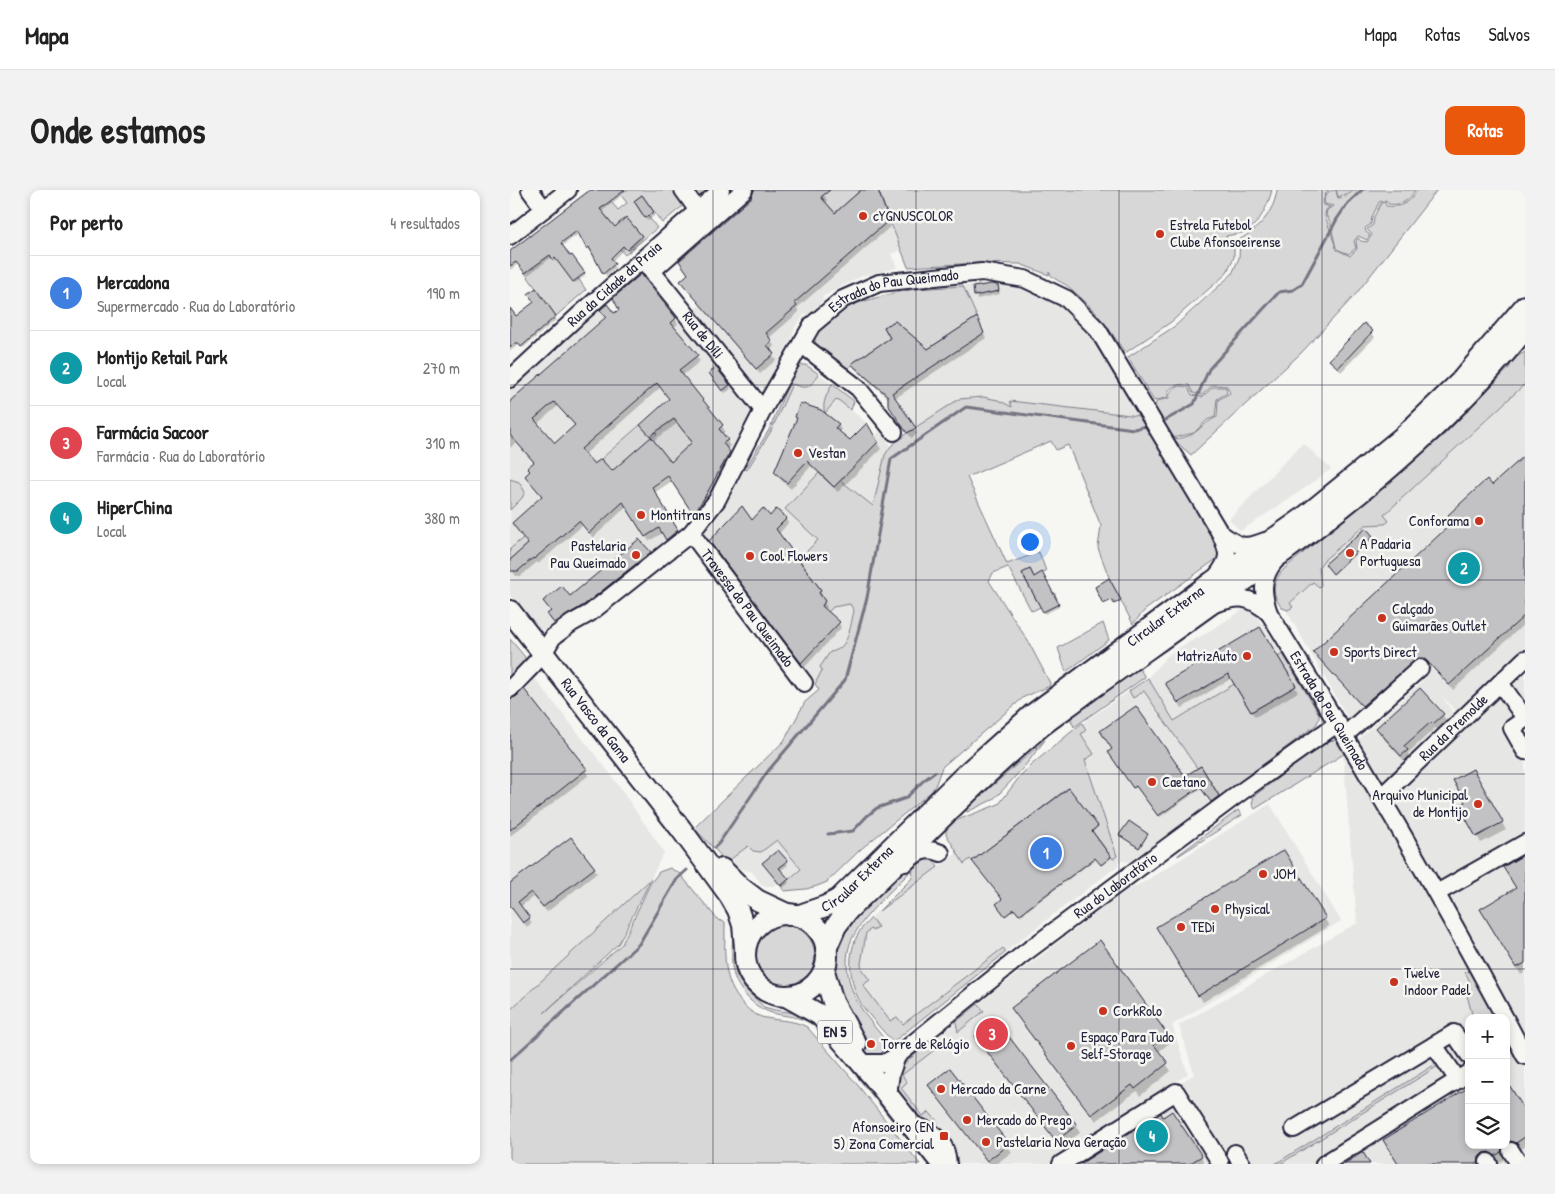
<!DOCTYPE html>
<html lang="pt">
<meta charset="utf-8">
<style>
:root{--surface:#fff;--page:#f2f2f2;--text:#222;--muted:#767676;--line:#e0e0e0;--accent:#ea580c}
body{margin:0;font-family:"Patrick Hand",sans-serif;background:var(--page);color:var(--text)}
.controls{position:absolute;right:15px;bottom:15px;display:grid;overflow:hidden;border-radius:10px;box-shadow:0 2px 8px #0003}
.controls button{width:45px;height:45px;display:grid;place-items:center;padding:0;border:0;border-bottom:1px solid var(--line);background:var(--surface);color:var(--text);font:25px sans-serif}
.you{position:absolute;left:519px;top:351px;width:18px;height:18px;margin:-12px;border:4px solid #fff;border-radius:50%;background:#1a73e8;box-shadow:0 0 0 8px #1a73e833}
.badge{display:grid;place-items:center;width:32px;height:32px;border-radius:50%;background:var(--accent);color:#fff;font-size:16px;font-weight:700}
.pin{position:absolute;translate:-50% -50%;border:2px solid #fff;box-shadow:0 1px 5px #0006}
.list{margin:0;padding:0;list-style:none}
h2{display:flex;justify-content:space-between;align-items:center;height:65px;margin:0;padding:0 20px;font-size:21px}
h2 small{font-size:16px;font-weight:400;color:var(--muted)}
.list li{display:grid;grid-template-columns:32px 1fr auto;gap:15px;align-items:center;box-sizing:border-box;height:75px;padding:0 20px;border-top:1px solid var(--line)}
.list b{display:block;font-size:19px;white-space:nowrap}
.list p{margin:0;font-size:16px;white-space:nowrap;color:var(--muted)}
.list em{font-size:16px;font-style:normal;color:var(--muted)}
.icon{flex:none;width:28px;height:28px;fill:none;stroke:currentColor;stroke-width:2;stroke-linecap:round;stroke-linejoin:round}
.map{position:relative;flex:none;width:1015px;height:974px;overflow:hidden;border-radius:10px}
header{display:flex;align-items:center;gap:30px;box-sizing:border-box;height:70px;padding:0 25px;background:var(--surface);border-bottom:1px solid var(--line)}
header strong{font-size:24px}
nav{display:flex;gap:28px;margin-inline-start:auto;font-size:18px}
.intro{display:flex;align-items:center;justify-content:space-between;box-sizing:border-box;height:120px;padding:0 30px}
h1{margin:0;font-size:35px}
.button{padding:12px 22px;border-radius:10px;background:var(--accent);color:#fff;font-size:18px;font-weight:700}
main{display:flex;gap:30px;padding:0 30px}
aside{flex:1;background:var(--surface);border-radius:10px;box-shadow:0 2px 8px #0003}
.map>svg:first-child{display:block}
.built{fill:#e6e6e4;fill-rule:evenodd}
.green{fill:#d7d7d7;stroke:#7c7c89;fill-rule:evenodd}
.shadow{fill:#0003;fill-rule:evenodd}
.lines{fill:none;stroke-linecap:round;stroke-linejoin:round}
.stream{stroke:#757583;stroke-width:3}
.building{fill:#c2c2c4;stroke:#22223b;fill-rule:evenodd}
.minor-casing{stroke:#22223b;stroke-width:20}
.major-casing{stroke:#22223b;stroke-width:24}
.minor{stroke:#f6f6f2;stroke-width:16}
.major{stroke:#f6f6f2;stroke-width:20}
.grid{fill:none;stroke:#22223b;stroke-width:1;stroke-opacity:0.55}
.poi-dot{fill:#c8321e;stroke:#f6f6f2;stroke-width:2}
.labels{text-anchor:middle;stroke-width:5;stroke-linejoin:round;paint-order:stroke}
.shield{fill:#f6f6f2;stroke:#626272;stroke-width:1}
.shield-label{font-size:14px;font-weight:bold;fill:#22223b}
.poi-label{font-size:15px;fill:#22223b;stroke:#f6f6f2;text-anchor:start}
.street-label{font-size:15px;fill:#22223b;stroke:#f6f6f2}
</style>
<header>
<strong>Mapa</strong>
<nav><a>Mapa</a><a>Rotas</a><a>Salvos</a></nav>
</header>
<div class="intro"><h1>Onde estamos</h1><a class="button">Rotas</a></div>
<main>
<aside>
<h2>Por perto<small>4 resultados</small></h2>
<ul class="list">
<li><span class="badge" style="background:#3f7fe0">1</span><div><b>Mercadona</b><p>Supermercado · Rua do Laboratório</p></div><em>190 m</em></li>
<li><span class="badge" style="background:#0f9aa8">2</span><div><b>Montijo Retail Park</b><p>Local</p></div><em>270 m</em></li>
<li><span class="badge" style="background:#e0444e">3</span><div><b>Farmácia Sacoor</b><p>Farmácia · Rua do Laboratório</p></div><em>310 m</em></li>
<li><span class="badge" style="background:#0f9aa8">4</span><div><b>HiperChina</b><p>Local</p></div><em>380 m</em></li>
</ul>
</aside>
<div class="map">
<svg width="1015" height="974" viewBox="0 0 1015 974">
<rect width="100%" height="100%" fill="#f6f6f2"/>
<filter id="ink" filterUnits="userSpaceOnUse"><feTurbulence type="fractalNoise" baseFrequency=".02" numOctaves="2"/><feDisplacementMap in="SourceGraphic" scale="10" xChannelSelector="R" yChannelSelector="G"/><feConvolveMatrix kernelMatrix="1 2 1 2 8 2 1 2 1" color-interpolation-filters="sRGB"/></filter>
<g filter="url(#ink)">
<path class="built" d="M351,0H368L391,60L381,64L387,78L352,86L312,107L314,109L300,124L294,125L285,137L282,147L255,197L247,200L242,196L183,121L241,71L310,6Z
M493,91L510,94L537,106L562,124L576,140L630,227L501,212L502,218L449,209L397,243L378,215L377,206L365,195L467,127L453,96Z
M87,116L96,128L161,133L169,126L244,221L212,276L159,209L85,274L91,281L0,359V196Z
M291,175L300,177L344,211L341,220L357,233L365,246L371,240L381,256L375,265L344,421L327,483L310,500L193,343L196,341L258,240L284,181Z
M1015,194V458L946,521L932,506L947,529L1015,462V974H551L684,884L669,835L847,733L833,563L916,488L912,484L846,542L776,420L783,416L780,413L803,392L808,397L811,395L809,377L813,371L855,335L875,334L879,331L873,326ZM959,828H996V955H959Z
M793,253L821,279L778,310L730,341L719,329Z
M109,275L157,351L47,438L40,441L32,440L23,436L0,405V370Z
M739,416L773,464L664,531L710,607L620,672L612,671L608,673L609,675L513,748L383,852L354,817L348,806L343,793L341,772L347,746L361,728L402,688L403,676L422,669L428,677L447,663L436,644V640L442,632L489,614L511,585L520,576L564,539L638,488L655,468L668,458L693,445Z
M25,489L99,582L154,662L109,753L0,853V508Z
M760,614L831,731L662,835L678,884L539,974H446L442,955L425,935L404,923L389,903V882L396,873L486,800L615,701L632,693Z
M267,650L291,679L271,696L268,693L264,696H253L242,682L220,676L217,672L238,655Z"/>
<path class="green" d="M107,0H164L174,15L152,33L132,5L124,11L135,28L138,26L147,38L115,65L100,48L98,28L95,25H81L97,7L108,20L117,13ZM116,28L132,46L117,60L100,41Z
M304,0H351L325,23Z
M368,0H762C758,15 749,37 732,43C727,44 721,45 716,46L718,52L724,51V67L716,84L661,132L615,163C597,135 586,120 560,98C554,92 542,90 539,82V85L510,74L469,73L398,77Z
M767,0H819L816,2L813,12L814,15L820,17L816,20L815,25L826,58L820,32L816,25L817,20L823,16L815,14C812,6 818,0 826,0L828,8L835,7L843,1L828,7L826,0H905C900,11 890,16 878,14L876,10L869,12L862,27L861,34L855,38L856,42L860,45L857,50L848,46L844,51L846,58L839,64L826,59L840,66L847,59L846,51L848,48L851,51L857,52L862,45L857,39L863,35L864,27L871,13L875,12L876,16C889,18 901,13 907,0H927L846,104L791,163L681,265L663,249C689,247 687,236 707,227L708,210L720,203L717,196L703,195L692,205L683,203L679,195C669,194 665,194 658,201V207L644,211L618,167L665,136L722,84L729,68L730,49C749,39 764,22 767,0Z
M42,63L40,65L43,69L45,68L68,88L76,100L46,126L15,83Z
M453,96L467,127L418,159L385,131L374,137L380,148L341,174L342,175L337,179L306,154L304,147L328,123L344,114L384,103L405,99Z
M1015,162V194L874,325L879,331L875,334L855,335L813,371L809,377L811,395L809,397L803,392L780,413L783,417L778,420L772,418C761,404 762,392 774,379L935,244L1000,177L1001,170Z
M291,175H296L309,184C299,198 299,200 282,194L261,241L237,280L235,279L259,240L284,181Z
M604,179L710,356L712,365L635,420L623,434L600,390L588,358L591,336L558,255L546,260L541,251L457,287L497,374L529,362L536,381L524,387L520,379L512,383L527,411L544,402L547,409L522,421L521,420L498,377L483,383L479,391L518,451L540,493V496L514,507L432,577L425,596L421,602L351,659L317,692L307,696L296,699L274,701L271,696L291,679L267,650L251,662L243,661L238,656L217,672L184,638L274,551L295,512L309,500L305,494L312,480L310,477L320,462C339,460 340,436 344,421L340,414L323,417L281,461L276,454L315,411L309,403L311,400L305,392L297,387L300,385L289,369L308,350L275,319L309,283L324,297L330,290L363,316L375,265L381,256L397,243L449,209L473,207L488,210L502,217L500,211L629,226L601,180Z
M322,194L344,211L341,220L327,209L315,223C311,213 318,203 322,194Z
M670,196L678,197L682,205L692,207L703,197H716L717,203L707,209L705,227L697,230L684,243L662,248L644,218L647,211L659,208C660,201 663,197 670,196Z
M164,229L182,252L170,264L198,301L193,310L178,300L160,271L141,248L0,370V359L97,276L91,269L130,235L142,247L147,244L140,236Z
M0,289L9,292L15,302L12,308L0,320Z
M593,433L599,450L556,482L548,458Z
M0,449L15,467L14,474L0,489Z
M773,464L809,524V529L806,535L710,607L691,576L687,578L634,501L623,508L619,501L638,488L664,531L724,494L741,522L786,496L768,467Z
M629,478L635,487L564,537L560,528Z
M572,533L576,540L571,544L584,564L575,570L607,666L603,669L582,641L588,636L558,598L462,671L460,669L454,674L436,644V640L442,632L489,614L511,585L520,576Z
M535,550L514,577L489,604L482,610L457,622L453,615L467,609Z
M825,550L831,552L837,562L745,619L742,614L744,606L817,551Z
M728,620L732,625L668,666V665Z
M414,668L422,669L428,677L369,721L402,688L403,676Z
M160,678L170,684L208,730L215,732C215,763 211,791 234,815C239,821 248,827 256,828C271,831 284,830 297,837L346,893L410,974H0V820L141,689L109,753L34,823L112,754L140,694L149,682Z
M398,678V684C381,701 355,724 344,745C331,767 338,798 351,818C359,831 370,843 379,855L371,863L374,868L360,867L343,840L323,783L326,750L330,739Z
M361,728L368,737L362,741L361,739L356,743L351,774L352,780L360,790L353,795L380,831L387,827L393,834L493,758L496,762L383,852C373,841 362,829 353,817C340,797 336,768 347,746C350,739 356,734 361,728Z
M224,730L227,749L225,775L226,785L235,799L254,817L265,820L291,824L312,837L421,974H417L309,839C290,825 283,828 262,823C253,820 246,816 239,809C215,784 223,768 223,737L221,732Z
M243 766a31 31 0 1 1 62 0a31 31 0 1 1-62 0Z
M958,780L988,828H963L957,805L960,792L955,782Z
M468,814L474,821L448,842L446,832Z
M427,848L436,851L392,885L397,892L391,898L413,926L419,922L428,932L425,935C418,931 410,928 404,923C394,914 382,895 389,882C395,869 416,857 427,848Z
M929,872L933,873L770,974H765Z"/>
<path class="shadow" d="M82,0H110L107,2L110,7L91,22L105,39L116,29L133,49L119,62L115,58L102,71L105,78L96,86L82,59L80,61L70,43L52,56L60,68L62,67L75,86L65,93L47,70L45,72L42,67L18,85L9,73L0,80V63Z
M186,0H196L190,5Z
M245,0H311L317,10L314,13L325,24L353,0H368L381,36L287,118L289,122L259,148L264,156L260,161L266,170L250,184L171,91L179,85L242,8Z
M132,6L145,25L138,31L125,11Z
M487,96L490,104L467,109L465,105Z
M0,120L5,128L45,127L47,129L13,158L10,154L0,161Z
M91,120L103,125L165,128L168,134L163,138L190,171L172,186L212,236L215,241L212,244L220,256L216,259L222,269L187,328L162,291L144,303L170,346L160,354L153,343L139,351L117,316L83,348L73,335L28,374L27,372L11,386H6L0,378V372L19,355L3,334L33,307L16,286L21,282L24,273L6,252L0,258V213L97,128ZM151,197L160,209L131,235L142,249L102,283L84,276L74,265ZM48,216L65,236L45,255L27,234ZM168,233L183,253L161,274L143,251Z
M469,134L476,148L384,209L407,244L401,248L383,221L379,209L345,179L342,174L418,161Z
M854,135L865,147L831,182L821,170Z
M202,187L219,196L221,199L215,203Z
M328,234L331,240L329,243L340,252L357,235L371,259L328,302L301,276L281,299L269,288L265,281Z
M1015,267V433L943,500L921,476L917,473H911L856,521L804,462L944,332L940,325L982,297Z
M260,328L276,329L278,333L269,344L310,401L313,406L311,407L317,417L314,420L329,433L331,438L295,477L203,355L242,331Z
M856,340L863,348L824,384L817,374Z
M140,362L143,367L48,437L41,429L42,422L34,412L59,407Z
M513,384L524,388L532,384L549,417L535,424Z
M749,439L788,502L745,527L722,488L672,518L660,499Z
M14,501L79,585L0,646V510L8,507Z
M933,525L937,532L928,540L925,538L898,563L901,568L896,573L871,546L867,539Z
M604,559L674,587L691,577L709,608L702,612L692,598L650,627L628,596L624,599L600,564Z
M963,580L996,640L971,653L950,616L957,613Z
M558,600L587,637L582,643L601,668L592,675L587,668L510,726L506,719L496,726L487,714L494,709Z
M638,645L630,658L612,646Z
M774,661L819,736L693,812L648,738Z
M1015,665V782L1011,785L972,720L1008,698Z
M276,672L278,675L270,681L279,693L273,698L255,676Z
M84,678L87,683L37,722L24,706L10,717L22,733L17,737L0,715V695Z
M507,825L657,845L661,852L648,862L661,881L630,906L627,901L586,931Z
M471,853L566,936L570,943L551,957Z
M440,880L502,962L486,974H480L424,902Z
M996,892L1015,923V957L1011,959L1006,958L996,964L995,969L990,972L984,969L973,974H889L959,955H996Z
M691,967L694,972L690,974H572Z"/>
<g class="lines">
<path class="stream" d="M654,231L684,214L699,179L769,102L783,100L792,94L827,29L838,13L852,0
M318,644L343,641L357,626L367,618L396,608L413,591L425,582
M204,658L209,653L258,581L335,490L357,408L381,269L456,217L624,239L636,236
M0,870L129,754L167,689L177,680"/>
</g>
<path class="building" d="M80,0H115L90,19L105,37L116,27L132,46L117,60L113,56L101,68L105,74L93,84L79,57L77,59L67,41L51,53L60,66L62,65L75,83L63,92L45,68L43,70L40,65L15,83L6,72L0,76V61Z
M244,0H320L311,7L325,23L351,0H368L379,30L284,113L287,116L256,143L262,151L257,155L264,164L246,179L170,91L178,84L169,71L241,8Z
M132,5L144,22L135,28L124,11Z
M131,84L166,128L161,133L188,165L169,180L213,235L209,239L218,250L213,253L220,262L193,310L183,324L158,286L142,297L168,340L156,350L149,338L135,347L113,312L79,343L69,331L24,369L23,368L8,381H0V370L18,354L2,333L32,306L15,286L20,281L17,278L24,272L0,245V211L96,127L90,120L97,114L104,123L109,120L103,108ZM147,193L159,209L130,235L140,246L164,229L182,252L161,272L141,247L102,281L91,269L84,274L71,259ZM44,212L65,235L45,253L24,229Z
M481,94L488,95L489,101L464,106L463,97Z
M26,98L46,126L11,157L7,152L0,157V118L6,126L24,112L18,104Z
M467,127L474,143L382,203L406,238L397,243L378,215V206L341,174L380,148L374,137L385,131L418,159Z
M854,133L863,141L828,178L819,170Z
M206,177L220,195L212,201L199,183Z
M290,213L311,220L329,234L325,238L340,250L357,233L368,252L324,297L297,271L277,293L264,282L287,228L285,227Z
M1015,265V425L939,495L917,471L913,468H908L852,516L803,462L944,331L938,325L977,289L982,295Z
M232,316L242,330L253,318L260,326L266,319L277,328L266,339L311,400L309,403L315,411L312,416L330,432L291,473L199,351Z
M856,338L863,346L823,384L815,374Z
M129,349L141,362L74,415L44,433L37,424L41,421L33,411L52,396L60,406Z
M520,379L524,387L532,382L549,414L533,422L512,383Z
M599,388L611,410L604,414L602,410L593,414L585,397Z
M750,437L786,496L741,522L718,484L668,513L655,493Z
M910,498L934,524L923,534L921,532L894,556L898,560L891,566L866,538Z
M14,499L77,579L0,640V509L7,506Z
M626,516L675,586L691,576L709,606L701,612L690,597L648,626L626,596L623,598L598,562L602,559L590,541Z
M963,579L993,632L966,647L949,616L955,612L943,590Z
M559,598L588,636L582,641L601,667L591,675L585,668L509,725L504,719L495,726L486,714L492,709L462,671Z
M619,631L638,644L629,658L609,645Z
M61,647L85,678L33,717L21,702L8,712L20,728L13,733L1,717L0,718V693Z
M268,660L278,671L269,678L279,689L271,696L252,673Z
M774,660L816,728L688,806L646,737Z
M1015,664V773L1006,778L970,719L1006,698L993,677Z
M590,750L658,845L644,855L658,873L625,899L622,895L581,925L501,818Z
M486,830L567,935L546,951L465,846Z
M440,878L499,954L477,971L418,895Z
M996,890L1015,920V947L1006,953L1001,951L996,952Z
M959,897V955H993L991,962L985,966L979,962L973,963L969,967L968,974H888L873,950Z
M662,921L692,966L679,974H570L651,923L653,927Z
M853,962L860,974H834Z"/>
<g class="lines">
<g class="minor-casing">
<g id="minor">
<path d="M20,0L34,19"/>
<path d="M173,0L194,29"/>
<path d="M0,46L58,0"/>
<path id="s1" d="M133,70L253,220"/>
<path d="M142,81L234,0"/>
<path d="M291,154L348,198L384,242"/>
<path id="s2" d="M0,189L68,126L211,0"/>
<path id="s3" d="M181,343L294,493"/>
<path d="M710,343C728,356 733,360 755,351"/>
<path id="s4" d="M765,371C751,388 752,403 759,423C842,555 921,690 995,828"/>
<path d="M704,414C729,406 739,405 759,423"/>
<path d="M990,493L1015,528"/>
<path id="s5" d="M0,499L24,474L33,464L43,447L62,433L80,423L181,343L207,310L253,220L302,135L333,109L369,93L472,82L515,89L557,109L588,140L710,343C719,363 721,368 706,387"/>
<path d="M1015,529L1002,538L1015,561"/>
<path d="M835,545L910,478"/>
<path id="s6" d="M872,606L1015,469"/>
<path d="M395,673C406,663 415,656 431,663"/>
<path d="M927,703L1015,653"/>
<path d="M996,830L1015,866"/>
<path d="M924,855L944,843L959,865"/>
<path id="s7" d="M357,873H374L387,866L512,765L731,602L828,533"/>
<path d="M378,905L381,883L387,866"/>
<path d="M399,933C422,941 436,947 438,974"/>
<path d="M784,939L924,855L948,890"/>
<path d="M1001,961L1009,974"/>
<path d="M725,963L732,974"/>
<path d="M978,972L979,974"/>
<path d="M551,974L666,902L710,972"/>
<path d="M814,974L959,883"/>
</g>
</g>
<g class="major-casing">
<g id="major">
<path id="s8" d="M0,421L171,639L220,706L228,720L233,735L235,758"/>
<path d="M212,679L230,697L247,710L279,725"/>
<circle cx="276" cy="765" r="41"/>
<path id="s9" d="M287,726L316,716L329,709L456,584L522,525L702,392L792,329L895,245L949,193L1015,116"/>
<path d="M316,759L326,736L338,720C402,659 462,594 530,537C545,525 562,514 577,502C617,473 658,445 698,416C813,336 927,249 1015,139"/>
<path d="M314,781L323,812L346,854"/>
<path d="M276,806L310,825L365,889L432,974"/>
</g>
</g>
<use href="#minor" class="minor"/>
<use href="#major" class="major"/>
</g>
</g>
<path class="grid" d="M203,0V974M406,0V974M609,0V974M812,0V974M0,195H1015M0,390H1015M0,584H1015M0,779H1015"/>
<g class="poi-dot">
<circle cx="353" cy="26" r="5"/>
<circle cx="650" cy="44" r="5"/>
<circle cx="288" cy="263" r="5"/>
<circle cx="131" cy="325" r="5"/>
<circle cx="969" cy="331" r="5"/>
<circle cx="840" cy="363" r="5"/>
<circle cx="126" cy="365" r="5"/>
<circle cx="240" cy="366" r="5"/>
<circle cx="872" cy="428" r="5"/>
<circle cx="824" cy="462" r="5"/>
<circle cx="737" cy="466" r="5"/>
<circle cx="642" cy="592" r="5"/>
<circle cx="968" cy="614" r="5"/>
<circle cx="753" cy="684" r="5"/>
<circle cx="705" cy="719" r="5"/>
<circle cx="671" cy="737" r="5"/>
<circle cx="884" cy="792" r="5"/>
<circle cx="593" cy="821" r="5"/>
<circle cx="361" cy="854" r="5"/>
<circle cx="561" cy="856" r="5"/>
<circle cx="431" cy="899" r="5"/>
<circle cx="457" cy="930" r="5"/>
<rect x="429" y="941" width="10" height="10" rx="2.5"/>
<circle cx="476" cy="952" r="5"/>
</g>
<g class="labels">
<rect class="shield" x="307.5" y="830.5" width="35" height="23" rx="4"/>
<g class="shield-label">
<text x="325" y="847">EN 5</text>
</g>
<g class="poi-label">
<text x="363" y="31">cYGNUSCOLOR</text>
<text x="660" y="40">Estrela Futebol<tspan x="660" dy="17">Clube Afonsoeirense</tspan></text>
<text x="298" y="268">Vestan</text>
<text x="141" y="330">Montitrans</text>
<text x="959" y="336" text-anchor="end">Conforama</text>
<text x="850" y="359">A Padaria<tspan x="850" dy="17">Portuguesa</tspan></text>
<text x="116" y="361" text-anchor="end">Pastelaria<tspan x="116" dy="17">Pau Queimado</tspan></text>
<text x="250" y="371">Cool Flowers</text>
<text x="882" y="424">Calçado<tspan x="882" dy="17">Guimarães Outlet</tspan></text>
<text x="834" y="467">Sports Direct</text>
<text x="727" y="471" text-anchor="end">MatrizAuto</text>
<text x="652" y="597">Caetano</text>
<text x="958" y="610" text-anchor="end">Arquivo Municipal<tspan x="958" dy="17">de Montijo</tspan></text>
<text x="763" y="689">JOM</text>
<text x="715" y="724">Physical</text>
<text x="681" y="742">TEDi</text>
<text x="894" y="788">Twelve<tspan x="894" dy="17">Indoor Padel</tspan></text>
<text x="603" y="826">CorkRolo</text>
<text x="571" y="852">Espaço Para Tudo<tspan x="571" dy="17">Self-Storage</tspan></text>
<text x="371" y="859">Torre de Relógio</text>
<text x="441" y="904">Mercado da Carne</text>
<text x="467" y="935">Mercado do Prego</text>
<text x="424" y="942" text-anchor="end">Afonsoeiro (EN<tspan x="424" dy="17">5) Zona Comercial</tspan></text>
<text x="486" y="957">Pastelaria Nova Geração</text>
</g>
<g class="street-label">
<text dy="5" stroke="none"><textPath href="#s2" startOffset="141">Rua da Cidade da Praia</textPath></text>
<text dy="5" stroke="none"><textPath href="#s5" startOffset="574">Estrada do Pau Queimado</textPath></text>
<text dy="5" stroke="none"><textPath href="#s1" startOffset="96">Rua de Díli</textPath></text>
<text dy="5" stroke="none"><textPath href="#s3" startOffset="94">Travessa do Pau Queimado</textPath></text>
<text dy="5" stroke="none"><textPath href="#s9" startOffset="478">Circular Externa</textPath></text>
<text dy="5" stroke="none"><textPath href="#s4" startOffset="170">Estrada do Pau Queimado</textPath></text>
<text dy="5" stroke="none"><textPath href="#s8" startOffset="139">Rua Vasco da Gama</textPath></text>
<text dy="5" stroke="none"><textPath href="#s6" startOffset="99">Rua da Premolde</textPath></text>
<text dy="5" stroke="none"><textPath href="#s9" startOffset="72">Circular Externa</textPath></text>
<text dy="5" stroke="none"><textPath href="#s7" startOffset="309">Rua do Laboratório</textPath></text>
</g>
</g>
</svg>
<div class="controls">
<button>+</button>
<button>−</button>
<button><svg class="icon" aria-label="layers" viewBox="0 0 24 24"><path d="M12 4l9 5-9 5-9-5zM3 14l9 5 9-5"/></svg></button>
</div>
<div class="you"></div>
<div class="pin badge" style="left:536px;top:663px;background:#3f7fe0">1</div>
<div class="pin badge" style="left:954px;top:378px;background:#0f9aa8">2</div>
<div class="pin badge" style="left:482px;top:844px;background:#e0444e">3</div>
<div class="pin badge" style="left:642px;top:946px;background:#0f9aa8">4</div>
</div>
</main>
